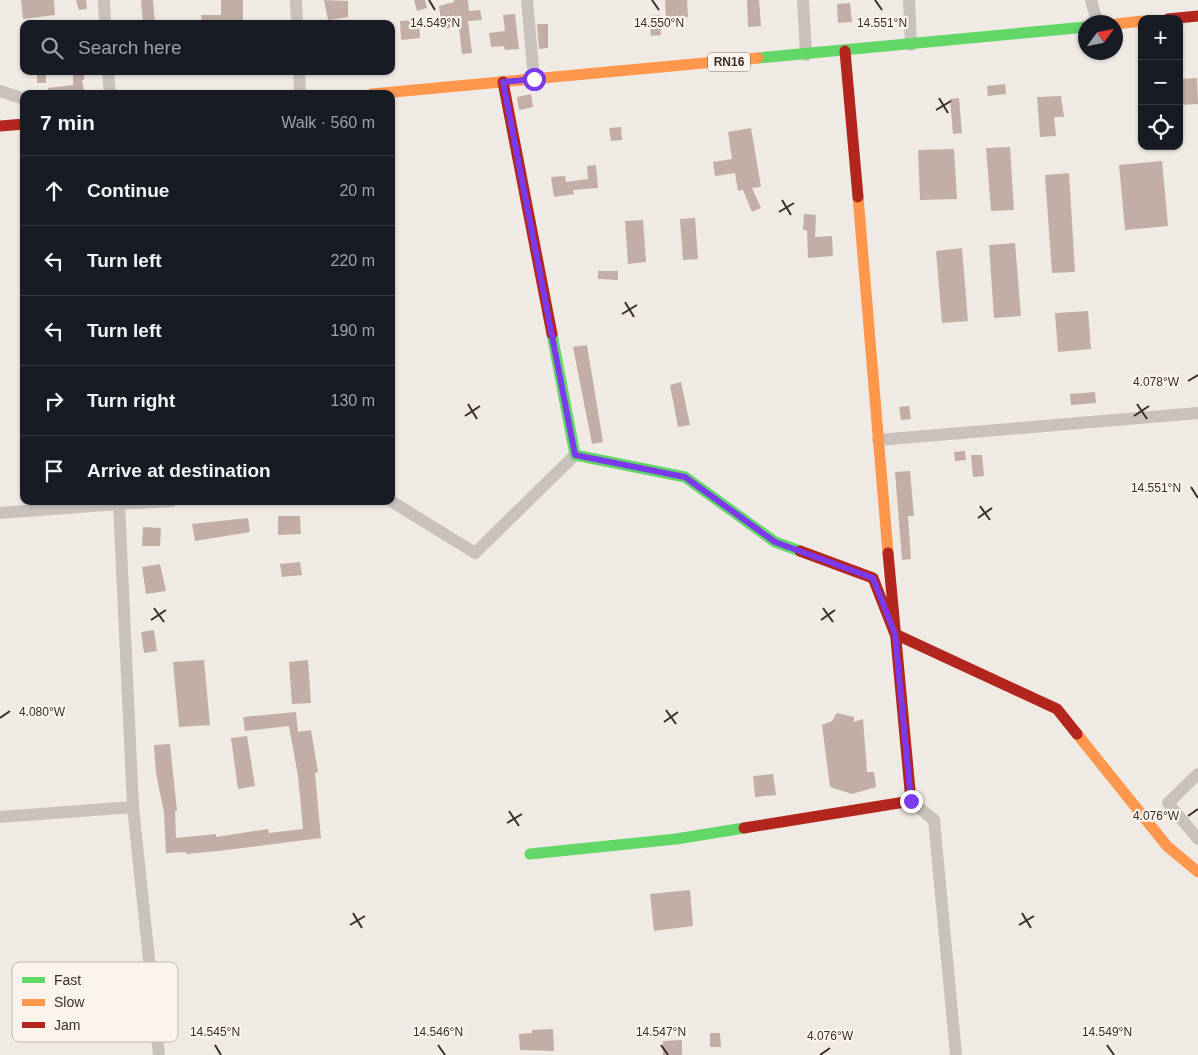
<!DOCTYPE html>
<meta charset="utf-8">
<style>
:root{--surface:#171b24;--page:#20242c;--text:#f1f3f6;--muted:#9ea1a6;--line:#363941}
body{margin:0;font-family:Helvetica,sans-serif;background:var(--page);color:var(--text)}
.controls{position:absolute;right:15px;top:15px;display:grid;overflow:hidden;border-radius:10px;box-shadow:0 1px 4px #0004}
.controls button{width:45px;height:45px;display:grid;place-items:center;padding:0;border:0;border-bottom:1px solid var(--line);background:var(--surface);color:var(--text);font:25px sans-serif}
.compass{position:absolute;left:1078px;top:15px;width:45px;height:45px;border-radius:50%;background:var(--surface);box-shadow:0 1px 4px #0004;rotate:57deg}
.stop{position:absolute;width:15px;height:15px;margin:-11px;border:4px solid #7c3aed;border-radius:50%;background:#fff}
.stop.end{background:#7c3aed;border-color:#fff;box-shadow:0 1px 5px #0008}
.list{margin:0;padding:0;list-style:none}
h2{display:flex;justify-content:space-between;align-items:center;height:65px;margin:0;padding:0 20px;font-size:21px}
h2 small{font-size:16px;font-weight:400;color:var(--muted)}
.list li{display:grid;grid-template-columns:32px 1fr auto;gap:15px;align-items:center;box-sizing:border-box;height:70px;padding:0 20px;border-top:1px solid var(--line)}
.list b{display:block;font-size:19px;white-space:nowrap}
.list em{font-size:16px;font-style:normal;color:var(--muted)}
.icon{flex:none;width:28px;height:28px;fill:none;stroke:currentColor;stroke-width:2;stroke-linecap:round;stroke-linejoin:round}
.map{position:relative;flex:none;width:1198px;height:1055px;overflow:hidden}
.search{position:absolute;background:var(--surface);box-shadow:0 1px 4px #0004;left:20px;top:20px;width:375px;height:55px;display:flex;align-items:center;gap:12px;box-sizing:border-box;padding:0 18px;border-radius:10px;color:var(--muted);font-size:19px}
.panel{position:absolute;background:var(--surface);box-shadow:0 1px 4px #0004;left:20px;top:90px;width:375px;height:415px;border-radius:10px}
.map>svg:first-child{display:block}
.building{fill:#c3aea5}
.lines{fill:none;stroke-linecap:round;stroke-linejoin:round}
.street{stroke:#c9c2bc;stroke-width:12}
.fast{stroke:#63d668;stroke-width:11}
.slow{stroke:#ff974d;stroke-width:11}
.jam{stroke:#b3261e;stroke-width:11}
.route{stroke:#7c3aed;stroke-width:6}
.ticks{fill:none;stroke:#3a2f2a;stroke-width:2}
.labels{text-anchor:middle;stroke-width:4.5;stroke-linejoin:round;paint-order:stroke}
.shield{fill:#fbf4ec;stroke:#746a64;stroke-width:1}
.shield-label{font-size:12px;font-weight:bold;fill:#3a2f2a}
.key{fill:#fbf4ec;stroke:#c1b9b2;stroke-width:1}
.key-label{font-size:14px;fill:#3a2f2a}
.ticks-label{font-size:12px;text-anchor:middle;fill:#3a2f2a;stroke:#fbf4ec;stroke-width:4.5;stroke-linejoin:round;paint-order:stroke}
</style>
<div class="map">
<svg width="1198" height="1055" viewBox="0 0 1198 1055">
<rect width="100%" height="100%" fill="#efeae4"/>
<path class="building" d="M21,0H54L55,15L23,19Z
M76,0H86L87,9L79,10Z
M141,0H153L155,24H143Z
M221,0H243V24H202L201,15H221Z
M324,0L348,1V17L328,20Z
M414,0H425L427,8L417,11Z
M454,0H468L469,11L480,10L482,20L468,21L472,53L462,54L459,27L442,29L439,6L454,2Z
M665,0H687L688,17L666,19Z
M747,0H759L761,26L748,27Z
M850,3L852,22L838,23L837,4Z
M515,14L519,49L505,50L504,46L491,47L489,33L505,31L503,15Z
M660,15L661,35L651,36L649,16Z
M419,20L420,38L401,40L400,21Z
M537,24H548V48L539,49Z
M73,71H84V80H82L84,92L48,94V88L73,85Z
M37,74H46V83H37Z
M1197,78L1198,104L1179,105V79Z
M1005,84L1006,94L988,96L987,86Z
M531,94L533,107L519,110L517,97Z
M1061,96L1064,117H1054L1056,136L1040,137L1037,97Z
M959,98L962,133L953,134L950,99Z
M621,127L622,140L611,141L609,128Z
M751,128L761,187L752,188L761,208L752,212L743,190L738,191L735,173L715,176L713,162L732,159L728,132Z
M1010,147L1014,210L991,211L986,148Z
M954,149L957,199L920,200L918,150Z
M1162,161L1168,226L1125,230L1119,165Z
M596,165L598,188L573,190L574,194L554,197L551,177L565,176L566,182L588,179L587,166Z
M1069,173L1075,272L1052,273L1045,175Z
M804,214L816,215L815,237L832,236L833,256L808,258L807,230H803Z
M695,218L698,259L683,260L680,219Z
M643,220L646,262L628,264L625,221Z
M1015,243L1021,316L994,318L989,245Z
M962,248L968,321L942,323L936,251Z
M598,271H618V280L598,279Z
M1088,311L1091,349L1058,352L1055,313Z
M587,345L603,442L592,444L573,347Z
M681,382L690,425L678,427L670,385Z
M1095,392L1096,403L1071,405L1070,394Z
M909,406L911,419L901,420L899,407Z
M965,451L966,460L955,461L954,452Z
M971,455H982L984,476L973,477Z
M910,471L914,516H908L911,559L902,560L895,472Z
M278,516H300L301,534L278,535Z
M248,518L250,532L195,541L192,524Z
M143,527L161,528L160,546H142Z
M300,562L302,575L282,577L280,564Z
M160,564L166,591L146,594L142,567Z
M154,630L157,651L144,653L141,632Z
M204,660L210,725L179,727L173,662Z
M308,660L311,703L292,704L289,662Z
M296,712L298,732L311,730L318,772L315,773L321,838L218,851L186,854V852L166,853L164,813L156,773L154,745L170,744L177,811H175L176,838L216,834V837L268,829L269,833L303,829L298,776L289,726L245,731L243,717Z
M837,713L854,717V722L863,719L867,772H874L876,787L852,794L830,787L822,725L832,721Z
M247,736L255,786L238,789L231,738Z
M773,774L776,795L755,797L753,776Z
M690,890L693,926L654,931L650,894Z
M553,1029L554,1051L520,1050L519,1034L532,1033V1030Z
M710,1033H720L721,1047H710Z
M682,1040V1055H663V1041Z"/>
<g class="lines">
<path class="street" d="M104,0L105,24
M296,0L297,24
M527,0L534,79
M803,0L806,55
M909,0L911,45
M1091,0L1097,22
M108,71L110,94
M299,71L300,94
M0,91L24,99
M878,440L1198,413
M391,501L475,553L575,455
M119,504L171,501
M0,513L119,504L133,807L159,1055
M1198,774L1168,803L1198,839
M911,801L934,820L956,1055
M0,817L133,807"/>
<path class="fast" d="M758,58L1086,27
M552,334L575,455L685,477L775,542L800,551
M530,854L676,839L744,828"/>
<path class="slow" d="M1116,24L1142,21
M372,94L758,58
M858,197L888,553
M1077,734L1167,846L1198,872"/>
<path class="jam" d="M1168,19L1198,16
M845,51L858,197
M503,82L552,334
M0,126L24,124
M800,551L873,578L895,634L1057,709L1077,734
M744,828L911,801L888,553"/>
</g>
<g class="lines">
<path class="route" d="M534,79L503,82L575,455L685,477L775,542L873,578L895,634L911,801"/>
</g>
<path class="ticks" d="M429,0L435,10M652,0L659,10M875,0L882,10M939,98L948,113M936,110L951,101M782,200L791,215M779,212L794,203M625,302L634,317M622,314L637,305M1188,381L1198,375M468,404L477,419M1137,404L1147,419M465,416L480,406M1134,416L1149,406M1191,487L1198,498M980,506L990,520M978,518L992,508M154,608L164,622M823,608L833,622M151,620L166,610M821,620L835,610M666,710L676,724M0,718L10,711M664,722L678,712M509,811L519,826M1188,816L1198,809M507,823L522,814M353,913L362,928M1022,913L1031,928M350,925L365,916M1019,925L1034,916M215,1045L221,1055M438,1045L445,1055M661,1045L668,1055M1107,1045L1114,1055M820,1055L830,1048"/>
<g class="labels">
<rect class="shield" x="708" y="52.5" width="42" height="19" rx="4"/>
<g class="shield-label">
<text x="729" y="66">RN16</text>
</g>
</g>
<rect x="12" y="962" width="166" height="80" rx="8" class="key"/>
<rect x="22" y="977" width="23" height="6" fill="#63d668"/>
<rect x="22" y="999" width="23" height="7" fill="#ff974d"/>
<rect x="22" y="1022" width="23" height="6" fill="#b3261e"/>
<g class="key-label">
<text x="54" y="985">Fast</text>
<text x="54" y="1007">Slow</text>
<text x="54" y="1030">Jam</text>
</g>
<g class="ticks-label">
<text x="435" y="27">14.549°N</text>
<text x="659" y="27">14.550°N</text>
<text x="882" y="27">14.551°N</text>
<text x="1156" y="386">4.078°W</text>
<text x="1156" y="492">14.551°N</text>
<text x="42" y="716">4.080°W</text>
<text x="1156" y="820">4.076°W</text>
<text x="215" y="1036">14.545°N</text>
<text x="438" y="1036">14.546°N</text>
<text x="661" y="1036">14.547°N</text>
<text x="1107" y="1036">14.549°N</text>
<text x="830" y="1040">4.076°W</text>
</g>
</svg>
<div class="controls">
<button>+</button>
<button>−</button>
<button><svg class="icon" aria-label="locate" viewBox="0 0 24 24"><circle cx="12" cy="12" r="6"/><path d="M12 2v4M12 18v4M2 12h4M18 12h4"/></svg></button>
</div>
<svg class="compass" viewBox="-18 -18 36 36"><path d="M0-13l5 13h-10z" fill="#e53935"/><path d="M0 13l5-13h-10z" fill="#9ea1a6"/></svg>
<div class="stop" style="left:534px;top:79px"></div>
<div class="stop end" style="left:911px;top:801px"></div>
<div class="search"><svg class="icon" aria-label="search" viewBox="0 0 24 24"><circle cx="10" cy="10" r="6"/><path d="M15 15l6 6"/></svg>Search here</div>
<section class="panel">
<h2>7 min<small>Walk · 560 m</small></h2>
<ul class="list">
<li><svg class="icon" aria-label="ahead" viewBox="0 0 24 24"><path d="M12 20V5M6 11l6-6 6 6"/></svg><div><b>Continue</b></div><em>20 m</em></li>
<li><svg class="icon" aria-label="left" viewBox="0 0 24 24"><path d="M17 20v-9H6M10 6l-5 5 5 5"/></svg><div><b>Turn left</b></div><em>220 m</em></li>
<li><svg class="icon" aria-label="left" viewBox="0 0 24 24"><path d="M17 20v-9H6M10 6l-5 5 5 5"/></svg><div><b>Turn left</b></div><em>190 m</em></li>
<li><svg class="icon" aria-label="right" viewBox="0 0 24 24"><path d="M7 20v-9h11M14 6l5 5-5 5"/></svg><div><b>Turn right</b></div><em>130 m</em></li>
<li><svg class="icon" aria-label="arrive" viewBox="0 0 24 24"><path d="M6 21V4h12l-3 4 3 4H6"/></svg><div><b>Arrive at destination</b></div></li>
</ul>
</section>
</div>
